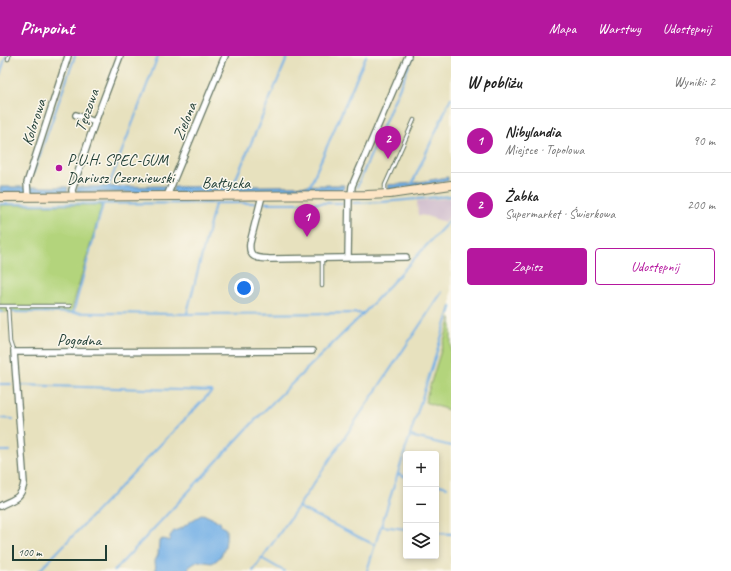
<!DOCTYPE html>
<html lang="pl">
<meta charset="utf-8">
<style>
:root{--surface:#fff;--page:#f6f6f6;--text:#222;--muted:#767676;--line:#e0e0e0;--accent:#b5179e}
body{margin:0;font-family:Caveat,sans-serif;background:var(--page);color:var(--text)}
.controls{position:absolute;right:12px;bottom:12px;display:grid;overflow:hidden;border-radius:4px;box-shadow:0 2px 6px #0003}
.controls button{width:36px;height:36px;display:grid;place-items:center;padding:0;border:0;border-bottom:1px solid var(--line);background:var(--surface);color:var(--text);font:20px sans-serif}
.scale{position:absolute;left:12px;bottom:10px;width:95px;box-sizing:border-box;padding-left:4px;border:2px solid #1f3d34;border-top:0;font-size:11px;line-height:14px;white-space:nowrap;color:#1f3d34;-webkit-text-stroke:3px #fbf7ec;paint-order:stroke}
.you{position:absolute;left:244px;top:232px;width:14px;height:14px;margin:-10px;border:3px solid #fff;border-radius:50%;background:#1a73e8;box-shadow:0 0 0 6px #1a73e833}
.badge{display:grid;place-items:center;width:26px;height:26px;border-radius:50%;background:var(--accent);color:#fff;font-size:13px;font-weight:700}
.pin{position:absolute;translate:-50% -33px;filter:drop-shadow(0 1px 2px #0008)}
.pin::after{content:'';position:absolute;top:21px;width:14px;height:12px;background:inherit;clip-path:polygon(0 0,100% 0,50% 100%)}
.list{margin:0;padding:0;list-style:none}
h2{display:flex;justify-content:space-between;align-items:center;height:52px;margin:0;padding:0 16px;font-size:17px}
h2 small{font-size:13px;font-weight:400;color:var(--muted)}
.list li{display:grid;grid-template-columns:26px 1fr auto;gap:12px;align-items:center;box-sizing:border-box;height:64px;padding:0 16px;border-top:1px solid var(--line)}
.list b{display:block;font-size:15px;white-space:nowrap}
.list p{margin:0;font-size:13px;white-space:nowrap;color:var(--muted)}
.list em{font-size:13px;font-style:normal;color:var(--muted)}
.actions{display:flex;gap:8px;padding:12px 16px}
.actions a{flex:1;padding:9px 0;border:1px solid var(--accent);border-radius:4px;text-align:center;font-size:14px;color:var(--accent)}
.actions .main{background:var(--accent);color:#fff}
.icon{flex:none;width:22px;height:22px;fill:none;stroke:currentColor;stroke-width:2;stroke-linecap:round;stroke-linejoin:round}
.map{position:relative;flex:none;width:451px;height:515px;overflow:hidden}
header{display:flex;align-items:center;gap:24px;box-sizing:border-box;height:56px;padding:0 20px;background:var(--accent);color:#fff}
header strong{font-size:19px}
nav{display:flex;gap:22px;margin-inline-start:auto;font-size:14px}
main{display:flex}
aside{flex:1;background:var(--surface)}
.map>svg:first-child{display:block}
.industrial{fill:#d0bdcd}
.green{fill:#b3d47c;stroke:#698858}
.water{fill:#75b0e6;stroke:#4a768d}
.lines{fill:none;stroke-linecap:round;stroke-linejoin:round}
.stream{stroke:#75b0e6;stroke-width:2}
.service-casing{stroke:#657664;stroke-width:4.5}
.minor-casing{stroke:#657664;stroke-width:8}
.secondary-casing{stroke:#657664;stroke-width:10}
.service{stroke:#fff;stroke-width:2.5}
.minor{stroke:#fff;stroke-width:5.5}
.secondary{stroke:#fde5c5;stroke-width:8}
.poi-dot{fill:#b5179e;stroke:#fbf7ec;stroke-width:1.5}
.labels{text-anchor:middle;stroke-width:3;stroke-linejoin:round;paint-order:stroke}
.street-label{font-size:16px;fill:#1f3d34;stroke:#fbf7ec}
.poi-label{font-size:16px;fill:#1f3d34;stroke:#fbf7ec;text-anchor:start}
</style>
<header>
<strong>Pinpoint</strong>
<nav><a>Mapa</a><a>Warstwy</a><a>Udostępnij</a></nav>
</header>
<main>
<div class="map">
<svg width="451" height="515" viewBox="0 0 451 515">
<rect width="100%" height="100%" fill="#fbf7ec"/>
<filter id="ink" filterUnits="userSpaceOnUse"><feTurbulence type="fractalNoise" baseFrequency=".025" numOctaves="2"/><feDisplacementMap in="SourceGraphic" scale="8" xChannelSelector="R" yChannelSelector="G"/><feConvolveMatrix kernelMatrix="1 2 1 2 8 2 1 2 1" color-interpolation-filters="sRGB"/></filter>
<filter id="wash" filterUnits="userSpaceOnUse"><feTurbulence type="fractalNoise" baseFrequency=".012" numOctaves="4" result="noise"/><feDisplacementMap in="SourceGraphic" scale="16" xChannelSelector="R" yChannelSelector="G"/><feGaussianBlur stdDeviation="0.9" result="paint"/><feColorMatrix in="noise" values="0 0 0 0 0 0 0 0 0 0 0 0 0 0 0 0 0 1.4 0 .05"/><feComposite in="paint" operator="in"/></filter>
<g filter="url(#wash)">
<rect width="100%" height="100%" fill="#e7e1be"/>
<path class="industrial" d="M451,142V159L445,166L426,160L418,159L417,145Z"/>
<path class="green" d="M0,149H102L71,256H0Z
M451,262V355L425,346Z"/>
<path class="water" d="M448,121V125L389,134L388,129L414,127Z
M344,129L343,135L173,137V131Z
M167,130V135L165,137L77,136V131Z
M0,131H68L67,136H0Z
M203,458L220,466L221,470L226,473C227,486 225,501 212,507L198,505L189,511L188,515H156L155,505L158,499L159,485L163,483L170,485V480L174,475L182,472L191,465Z"/>
<g class="lines">
<path class="stream" d="M0,19L6,0
M33,118L75,0
M412,128L451,42
M357,131L413,0
M108,132L158,0
M232,132L288,0
M309,132L366,0
M265,147H344
M353,147L383,146L451,140
M0,148L255,147
M0,256H2
M12,256L187,258L363,257
M73,257L103,148
M187,257L215,148
M0,328H11
M19,329L212,335L39,515
M0,362L13,363
M410,380L451,390
M0,395H10
M398,418L406,421
M436,428L447,431
M298,451L375,489L367,515
M381,470L406,473
M436,477L451,478
M375,489L451,251
M261,502L284,515
M114,515L262,357L364,257L451,163
M253,515L298,451L442,236"/>
</g>
</g>
<g filter="url(#ink)">
<g class="lines">
<g class="service-casing">
<path id="service" d="M8,3L9,0
M385,138V129L414,64
M322,203V230
M0,250H70
M8,250L10,286L13,295"/>
</g>
<g class="minor-casing">
<path id="minor" d="M76,59L95,66
M351,139L352,130L408,0
M73,140L72,134L95,66L120,0
M167,140L225,0
M262,140L250,187C248,203 258,202 271,203L406,201
M28,141L27,127L68,0
M348,202L349,139
M0,450C12,443 21,444 24,427L14,296L312,295"/>
</g>
<g class="secondary-casing">
<path id="secondary" d="M0,141L367,139L390,138L451,129"/>
</g>
<use href="#service" class="service"/>
<use href="#minor" class="minor"/>
<use href="#secondary" class="secondary"/>
</g>
</g>
<circle class="poi-dot" cx="59" cy="112" r="4"/>
<g class="labels">
<g class="street-label">
<text transform="translate(86 54) rotate(-70)" y="6">Tęczowa</text>
<text transform="translate(184 65) rotate(-68)" y="6">Zielona</text>
<text transform="translate(33 66) rotate(-72)" y="6">Kolorowa</text>
<text x="226" y="132">Bałtycka</text>
<text x="79" y="289">Pogodna</text>
</g>
<g class="poi-label">
<text x="67" y="109">P.U.H. SPEC-GUM<tspan x="67" dy="18">Dariusz Czerniewski</tspan></text>
</g>
</g>
</svg>
<div class="controls">
<button>+</button>
<button>−</button>
<button><svg class="icon" aria-label="layers" viewBox="0 0 24 24"><path d="M12 4l9 5-9 5-9-5zM3 14l9 5 9-5"/></svg></button>
</div>
<div class="scale">100 m</div>
<div class="you"></div>
<div class="pin badge" style="left:307px;top:181px">1</div>
<div class="pin badge" style="left:388px;top:103px">2</div>
</div>
<aside>
<h2>W pobliżu<small>Wyniki: 2</small></h2>
<ul class="list">
<li><span class="badge">1</span><div><b>Nibylandia</b><p>Miejsce · Topolowa</p></div><em>90 m</em></li>
<li><span class="badge">2</span><div><b>Żabka</b><p>Supermarket · Świerkowa</p></div><em>200 m</em></li>
</ul>
<div class="actions"><a class="main">Zapisz</a><a>Udostępnij</a></div>
</aside>
</main>
